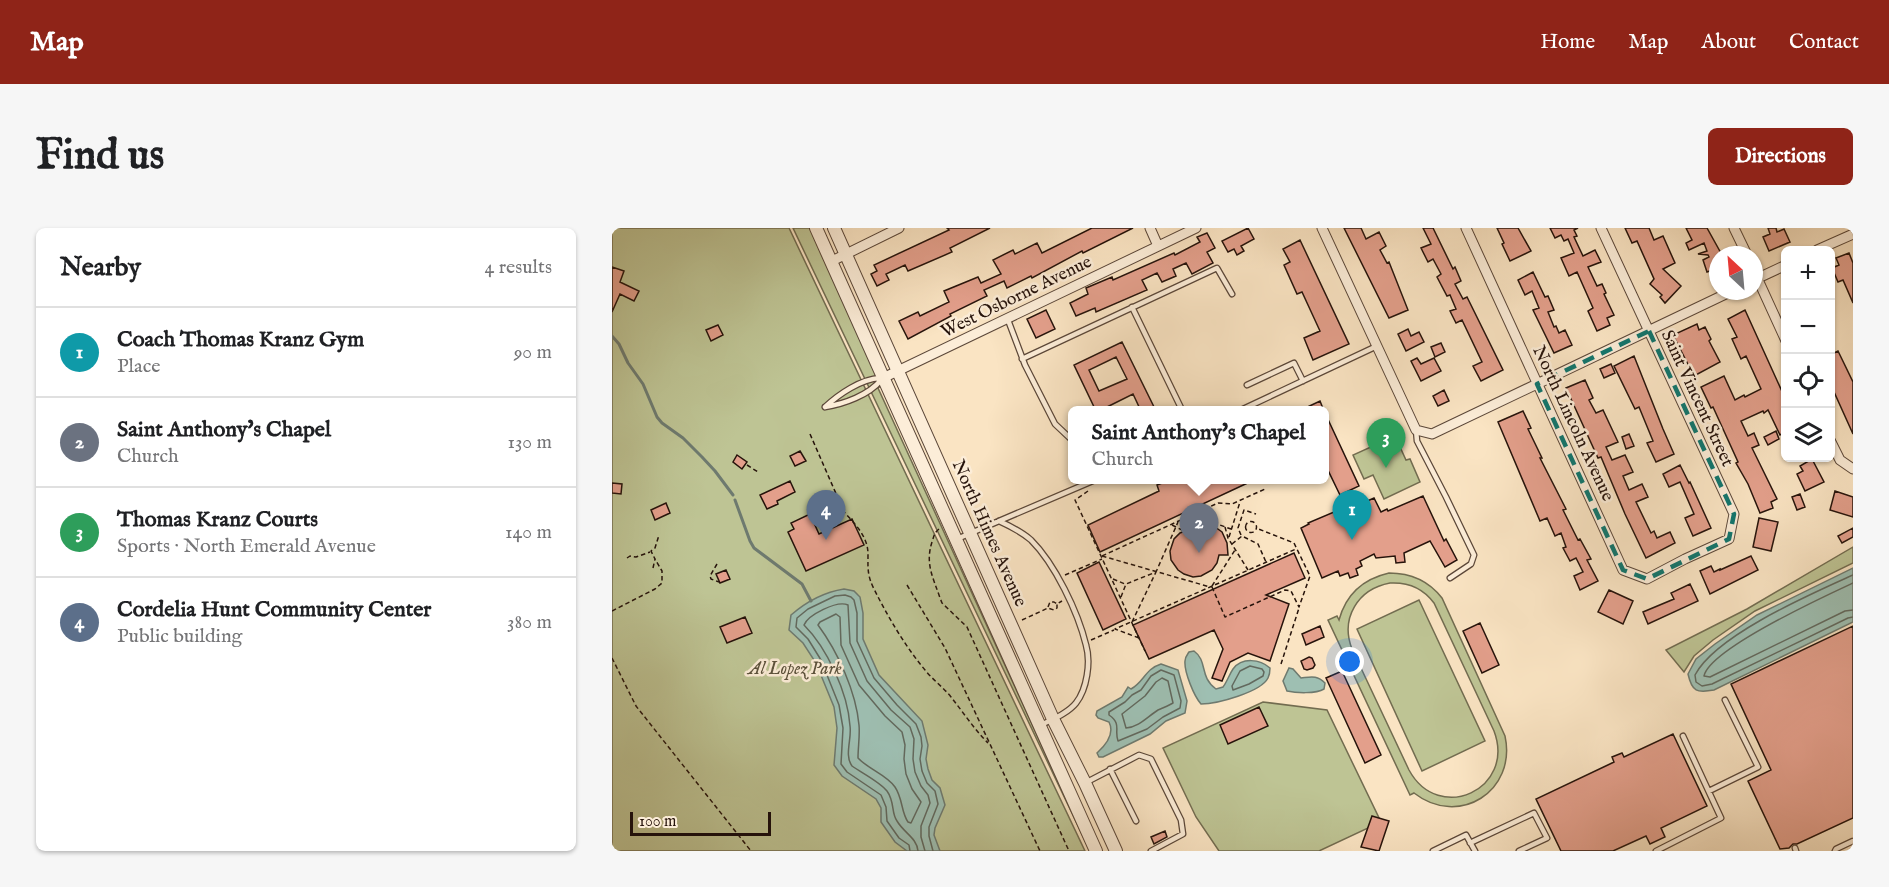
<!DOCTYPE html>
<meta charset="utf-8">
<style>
:root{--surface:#fff;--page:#f6f6f6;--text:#202124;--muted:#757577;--line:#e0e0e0;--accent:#8f2418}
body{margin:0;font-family:"IM FELL English",serif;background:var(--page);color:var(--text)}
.controls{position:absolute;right:18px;top:18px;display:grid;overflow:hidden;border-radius:9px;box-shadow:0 2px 4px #0004}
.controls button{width:54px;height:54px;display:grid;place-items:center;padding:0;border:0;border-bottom:2px solid var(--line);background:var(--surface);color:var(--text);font:30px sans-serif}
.compass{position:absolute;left:1097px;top:18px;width:54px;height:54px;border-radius:50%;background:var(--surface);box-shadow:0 2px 4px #0004;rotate:334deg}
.scale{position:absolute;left:18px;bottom:15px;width:141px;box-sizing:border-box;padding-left:6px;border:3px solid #26130b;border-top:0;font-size:16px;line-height:21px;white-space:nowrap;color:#26130b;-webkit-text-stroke:4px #fcedd8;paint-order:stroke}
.you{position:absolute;left:738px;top:434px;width:21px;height:21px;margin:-15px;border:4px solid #fff;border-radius:50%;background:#1a73e8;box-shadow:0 0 0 9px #1a73e833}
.badge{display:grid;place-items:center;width:39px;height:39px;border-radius:50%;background:var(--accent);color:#fff;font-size:20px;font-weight:700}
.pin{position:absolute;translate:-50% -50px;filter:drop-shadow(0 2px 3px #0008)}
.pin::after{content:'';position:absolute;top:32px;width:21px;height:18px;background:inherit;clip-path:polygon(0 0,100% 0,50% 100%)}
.popup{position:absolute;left:456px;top:178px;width:261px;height:78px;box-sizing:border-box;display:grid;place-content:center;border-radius:9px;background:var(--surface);filter:drop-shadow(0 2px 4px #0005);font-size:20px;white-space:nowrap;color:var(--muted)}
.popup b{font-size:22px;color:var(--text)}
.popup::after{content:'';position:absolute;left:50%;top:100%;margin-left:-12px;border:12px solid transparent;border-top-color:var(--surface)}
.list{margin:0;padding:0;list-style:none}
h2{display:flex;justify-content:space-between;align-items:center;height:78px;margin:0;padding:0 24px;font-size:26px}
h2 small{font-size:20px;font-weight:400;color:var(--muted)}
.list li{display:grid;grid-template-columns:39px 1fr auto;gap:18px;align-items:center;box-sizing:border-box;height:90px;padding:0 24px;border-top:2px solid var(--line)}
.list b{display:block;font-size:22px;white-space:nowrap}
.list p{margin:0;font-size:20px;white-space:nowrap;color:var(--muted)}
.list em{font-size:20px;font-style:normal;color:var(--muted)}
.icon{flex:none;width:33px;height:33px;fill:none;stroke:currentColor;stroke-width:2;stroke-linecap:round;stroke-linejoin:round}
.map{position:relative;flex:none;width:1241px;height:623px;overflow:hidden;border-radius:9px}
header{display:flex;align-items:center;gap:36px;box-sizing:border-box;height:84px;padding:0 30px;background:var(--accent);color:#fff}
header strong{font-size:28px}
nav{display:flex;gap:33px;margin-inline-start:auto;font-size:21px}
.intro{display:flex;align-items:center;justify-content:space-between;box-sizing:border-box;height:144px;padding:0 36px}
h1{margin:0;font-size:42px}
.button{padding:15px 27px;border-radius:9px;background:var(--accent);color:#fff;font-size:21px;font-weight:700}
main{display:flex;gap:36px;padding:0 36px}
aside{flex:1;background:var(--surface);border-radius:9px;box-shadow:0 2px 4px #0004}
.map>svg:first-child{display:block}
.green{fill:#bec494;stroke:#726c50;stroke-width:1.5;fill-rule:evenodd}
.water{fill:#9ebfb2;stroke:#6e7a6f;stroke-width:1.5}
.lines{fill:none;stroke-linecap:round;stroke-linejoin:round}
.shore{stroke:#62695e;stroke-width:1.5}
.stream{stroke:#6e7a6f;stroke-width:3}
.building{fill:#e39f8b;stroke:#26130b;stroke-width:1.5;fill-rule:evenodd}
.service-casing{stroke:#5b4739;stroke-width:7}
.minor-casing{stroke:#5b4739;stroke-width:11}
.tertiary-casing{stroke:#5b4739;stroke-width:14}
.path{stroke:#26130b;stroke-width:1.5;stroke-dasharray:4.5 3;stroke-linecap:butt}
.service{stroke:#fcedd8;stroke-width:4.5}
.minor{stroke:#fcedd8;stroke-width:9}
.tertiary{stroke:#fcedd8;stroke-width:12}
.marked{fill:none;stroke:#0f766e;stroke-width:4.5;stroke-dasharray:12 8;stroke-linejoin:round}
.labels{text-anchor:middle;stroke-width:5;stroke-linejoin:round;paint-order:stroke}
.street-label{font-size:18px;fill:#26130b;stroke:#fcedd8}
.park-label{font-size:18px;font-style:italic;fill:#5b513b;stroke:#fcedd8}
</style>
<header>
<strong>Map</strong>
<nav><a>Home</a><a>Map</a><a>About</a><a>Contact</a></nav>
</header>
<div class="intro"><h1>Find us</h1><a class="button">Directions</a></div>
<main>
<aside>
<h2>Nearby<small>4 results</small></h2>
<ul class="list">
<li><span class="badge" style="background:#0f9aa8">1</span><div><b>Coach Thomas Kranz Gym</b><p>Place</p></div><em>90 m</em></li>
<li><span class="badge" style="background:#6b7280">2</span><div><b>Saint Anthony's Chapel</b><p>Church</p></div><em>130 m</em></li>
<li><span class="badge" style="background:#2e9e5b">3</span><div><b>Thomas Kranz Courts</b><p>Sports · North Emerald Avenue</p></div><em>140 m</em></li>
<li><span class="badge" style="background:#5c6f8a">4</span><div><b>Cordelia Hunt Community Center</b><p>Public building</p></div><em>380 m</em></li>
</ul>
</aside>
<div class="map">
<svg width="1241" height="623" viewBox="0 0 1241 623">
<rect width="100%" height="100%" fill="#fae4c3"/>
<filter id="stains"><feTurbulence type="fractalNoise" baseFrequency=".00333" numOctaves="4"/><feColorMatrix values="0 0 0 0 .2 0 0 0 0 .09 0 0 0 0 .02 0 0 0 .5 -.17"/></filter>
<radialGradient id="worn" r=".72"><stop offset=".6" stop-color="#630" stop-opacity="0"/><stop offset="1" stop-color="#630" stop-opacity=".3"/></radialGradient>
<path class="green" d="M0,0H177L473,623H0Z
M181,0H198L269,158L266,160L478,623Z
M783,208L794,232L798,231L808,254L772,271L761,247L752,251L741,227Z
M1241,319V335L1143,383L1101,412L1082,428L1072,444L1054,422L1135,381Z
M777,345C799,345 816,352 830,370L893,508C905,563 847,600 802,565L798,567L716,392L725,388L727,392C734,366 751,351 777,345ZM778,355C796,354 811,360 822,375L882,503C904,561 827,597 797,542L740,421C728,390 746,361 778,355Z
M807,372L873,513L810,543L745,401Z
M651,474L715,482L769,594L707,623H607L584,589L551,520Z"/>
<path class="water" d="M1241,340V394L1102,462C1085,465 1080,464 1076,446L1084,431L1103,416L1145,387Z
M232,361L242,363L248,369L251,385V411L267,447L310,493L316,517L314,531L316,541L320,552L328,560L333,577L323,600L322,607L328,623H295L283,614L269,594V580L264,571L230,548L222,537L225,500L222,479L204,435L191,415L177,402L179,387C194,374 213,364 232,361Z
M582,423C596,433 587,449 604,461L611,459C615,454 617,447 621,441C630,429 648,431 658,440C658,444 658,446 656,450C649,464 605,476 589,476C582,468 572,444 573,433C573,429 575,427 577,424Z
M549,436L566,442L575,473L573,485L554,493L538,506L491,529H487L485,525C494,517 503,506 497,494L486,490L484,487L485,483L510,469L516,459L519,461C532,454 533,441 549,436Z
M677,440L681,441L689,450C699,449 705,447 713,455L712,461C704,466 684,465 675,463L671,453Z"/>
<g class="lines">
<path class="shore" d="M1241,347C1199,366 1104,407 1083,447L1084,454L1090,458L1100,456L1236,390L1241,389
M1241,355C1213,368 1098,421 1092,448L1098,449L1233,383L1241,382
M224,386L228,389L229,417L247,457L273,488L290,504L293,517L292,531L294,546L300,561L309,574L299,595L296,594C289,584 291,571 283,559C275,547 256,541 246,530C246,519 248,508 247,497C244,464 226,424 206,397L208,394Z
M638,438L650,441L652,444L651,448L637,456L621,462L620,458L628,443Z
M549,442L562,447L569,473L568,480L551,489L535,501L506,513C502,502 510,496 497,487V484L513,474L520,467L529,462L539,448Z
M550,450L556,453L561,475C556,478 551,480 546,482C535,489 527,499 514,500L510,486L533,468L544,454Z
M298,623L297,617L287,610L275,593L274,579L269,567L235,544L229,536L231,500L227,477L209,432L196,411L184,399L185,390L196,381L223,368L233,367L239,369L242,372L245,385V413L262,450L285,477L304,496L309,509L310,518L308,531L310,543L315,555L323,563L326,576L317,599V608L321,623
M306,623C305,610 292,605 285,593C279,585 283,574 275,563C268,554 250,545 240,538C232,527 240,511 238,498C236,465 215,420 192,397C196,387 225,372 236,377L238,415L255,453L279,482L298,499L302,511L301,531L303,544L309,558L316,567L318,575L309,598V609L313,623"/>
<path class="stream" d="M0,108L7,116L16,135L31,156L45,189L50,195L71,210L90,229L103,243L121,267
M123,272L138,313L142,320L190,356L199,373"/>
</g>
<path class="building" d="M335,0H378L338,20L340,24L296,43L293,37L274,46L277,52L265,58L259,46L265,43L262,37L337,2Z
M480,0H521L471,25L470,23L420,50L419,48L395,60L392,53L372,62L375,68L338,86L339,88L296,111L287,93L306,84L308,88L337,74L332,63L366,49L369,55L389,46L381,32L401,22L403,26L425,15L430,25Z
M636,0L642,11L629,18L632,23L625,27L622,21L616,24L610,13Z
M732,0H749L754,11L767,4L774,18L768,22L775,35L777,34L796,82L777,90Z
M811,0H821L841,41L843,39L849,53L843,56L851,71L855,69L891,142L869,153L861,138L870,134L850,92L844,95L838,83L844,81L838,67L835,68L825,49L829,46L821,31L816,34L809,20L819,16Z
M885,0H906L919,23L898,33L890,16L892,15Z
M938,0H966L962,2L965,8L962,9L971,28L983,22L989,34L976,39L985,58L990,56L994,65L992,66L1002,87L995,90L998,97L985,103L976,83L981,80L965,44L957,48L949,30L962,25L956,11L952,13L949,7L943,10Z
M1013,0H1037L1042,12L1051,8L1063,35L1051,41L1069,58L1053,75L1048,69L1050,67L1038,56L1042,51L1025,13L1020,15Z
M1074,0H1095L1110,27H1106V40L1095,44L1091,32L1097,29L1096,27L1086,26L1095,23L1092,15L1077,22L1074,15L1080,12Z
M1156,0H1164L1165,4L1172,1L1178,14L1157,23L1151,9L1158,6Z
M595,5L603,20L595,24L601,35L580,46L574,35L561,41L564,48L550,54L545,45L530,52L535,62L484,84L483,80L464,88L458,75L476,66L474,60L500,49L501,52L562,25L563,27L588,14L585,9Z
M688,12L737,116L701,132L692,110L708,103L690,64L685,66L672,37L678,34L671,21Z
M1237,25L1241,35V75L1231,52L1226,54L1220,40L1227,37L1224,30Z
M0,39L12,43L8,54L27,63L22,73L8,66L0,84Z
M921,44L933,69L936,68L942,82L936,84L942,99L944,98L947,105L953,102L960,117L942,125L921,82L927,80L920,63L913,67L906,52Z
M434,82L443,101L424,110L415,91Z
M1133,82L1173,170V204L1168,207L1156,182L1152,185L1151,183L1129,193L1136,208L1142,205L1147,217L1140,220L1165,271L1159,274L1161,280L1148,285L1136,256L1124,235L1126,234L1101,179L1099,180L1089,159L1112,148L1123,172L1132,167L1133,169L1149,161L1134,128L1129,131L1120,111L1125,109L1116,91Z
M1085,96L1087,102L1093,99L1099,111L1097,113L1108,134L1082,148L1061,107Z
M106,97L111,107L99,113L94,102Z
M796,101L799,108L807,104L812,114L794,123L786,106Z
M510,114L544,183H529L521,166L495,179L496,183H484L462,137ZM504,129L515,151L487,163L477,142Z
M829,115L833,124L823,129L819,119Z
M1226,123L1241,154V206L1218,155V127Z
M1022,128L1051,201L1062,226L1044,234L1035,215L1041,213L1027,179L1023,181L1002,138Z
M805,130L809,136L822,130L829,143L809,153L799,133Z
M999,136L1003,145L992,150L988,141Z
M973,152L981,170L977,172L984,185L991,182L1006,214L994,219L1000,232L1013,227L1021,244L1011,248L1017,262L1030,256L1036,269L1024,274L1039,305L1042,303L1045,310L1058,304L1063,315L1034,330L1013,286L989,229L986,230L954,160Z
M832,162L837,173L826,178L821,168Z
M708,173L712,183H687Z
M911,183L919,200L916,201L930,230H928L954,281L951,282L966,312L968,311L979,331L975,332L986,353L968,362L962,348L971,344L964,330L958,333L951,320L954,319L949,305L943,308L935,290L928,293L886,194Z
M713,185L747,258L728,267L713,236Z
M1164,203L1167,211L1156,217L1152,209Z
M1017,206L1022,218L1014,221L1010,209Z
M188,223L194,233L183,238L178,228Z
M125,227L135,234L130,241L121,234Z
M1200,231L1212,254L1193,263L1185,246L1191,243L1188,238Z
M1068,237L1077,255L1078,254L1099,300L1081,308L1073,290L1082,286L1068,254L1057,259L1051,246Z
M558,252H570L571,255L578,252H642L488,324L476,297L547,263L545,257Z
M178,253L183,264L165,273L166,276L155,281L148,267Z
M0,255L10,256L9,266L0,265Z
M1223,263L1241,269V289L1218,282Z
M1188,266L1193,279L1185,282L1180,269Z
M811,268L832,313L834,311L845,332L833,339L818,313L792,325L793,334L784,335L783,328L764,330L762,326L748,333L750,338L744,341L746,347L738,350L736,345L728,348L726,343L710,350L689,300L697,296L696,295L741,276L742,279L762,270L769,284L775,281L776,283Z
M54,275L58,285L43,292L39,282Z
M198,286L207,306L240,291L252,317L194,343L176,304L182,301L179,295Z
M1147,290L1166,294L1159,323L1141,319Z
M603,299L610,304L615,315L616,327H607L605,335L600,342L589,348L581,349L572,346L566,342L559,332L558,323L562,311L568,305L576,302L588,301L597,306Z
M1241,300V309L1230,315L1226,308Z
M682,325L693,350L654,367L677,376L658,433L636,425L618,434L610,453L600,450L611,421L602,402L537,431L521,397Z
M1139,328L1146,342L1098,366L1088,343L1099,338L1102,344L1108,341V342Z
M487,334L514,391L491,402L465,345Z
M114,342L118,351L108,355L104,346Z
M1078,356L1086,373L1036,396L1031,384L1062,371L1059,365Z
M997,362L1021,373L1011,396L986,384Z
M133,389L140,405L115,415L108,399Z
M868,395L887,437L870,445L851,403Z
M708,398L712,409L694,417L690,406Z
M1241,398V590L1185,616H1181L1177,620L1168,621L1136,553L1159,542L1119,456Z
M697,429L700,430L703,437L701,440L695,442L692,441L689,433Z
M730,443L769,527L753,535L714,450Z
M647,479L656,498L616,516L608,497Z
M1061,506L1095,578L1049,600L1053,609L1038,616L1034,608L1001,623H949L924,571L1002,534L1000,529L1010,525L1012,529Z
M760,588L777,593L767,623L749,619Z
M553,603L555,609L542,616L539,609Z"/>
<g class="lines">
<g class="service-casing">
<path id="service" d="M520,79L570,182
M396,92L413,137L443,196L461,213
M410,131L605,40L620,66
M635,157L682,135L691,153
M213,179C232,176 257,167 269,152
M213,179C227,166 249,151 268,150
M629,182L765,118
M804,202L805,213L834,269L862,327L859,336L838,350
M387,293C398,298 410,304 419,312C443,336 466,384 474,417C479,434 475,461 464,475C456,485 441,491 429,497
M345,311L483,252
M498,541L524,593
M473,555L527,527L539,531L569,592L571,606L539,623
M1097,563L1146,539L1113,472
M858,615L922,585L935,610L907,623
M1183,620L1184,623
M821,623L854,607L863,623
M1044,623L1109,590L1071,508
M1223,623L1224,621L1241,613"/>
</g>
<g class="minor-casing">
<path id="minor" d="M538,0L546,18
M710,0L804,202L820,206L1120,63
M854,0L1011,342L1035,351L1073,331L1117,311L1122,286L989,0
M1122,0L1135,27
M1205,22L1241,6
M220,33L287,0
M1142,43L1174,113
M1142,52L1174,37
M271,150L584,0
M1218,212L1228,232L1241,241"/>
</g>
<g class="tertiary-casing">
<path id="tertiary" d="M204,0L484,623
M222,0L441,491L473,555L504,623"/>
</g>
<path class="path" d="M198,206L232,284C242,295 256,308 256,326C256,340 255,347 262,361C276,389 293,418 313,442C321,452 331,459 339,469C351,484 362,501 376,515
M135,237L146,244
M476,263L463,272L533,423
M580,287L619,301
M633.5 299a5.5 5.5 0 1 1 11 0a5.5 5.5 0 1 1-11 0Z
M560,297L570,302L579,288
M613,299L616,310L636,342
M327,301C322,305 322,308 320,314C313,336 321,349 328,370L330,375L355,399L457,623
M629,307L626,300L632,282L644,286
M617,309L628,274
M620,316L630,308L646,316L654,334
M490,328L606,275L620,276L653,261
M490,328L598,359
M15,330L18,328L24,329L38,324
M105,336L98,348L99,351L107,354
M41,340L43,331L39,323L43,320L47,307
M453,347L490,331
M501,351L513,356
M295,357L333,420L428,623
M600,358L623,322
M600,359L613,389L673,362L679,363L687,379L698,348L682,315L644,300
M509,369L514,356L544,344L566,294
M436,379L438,374H442L445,376L450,373
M0,383L43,361L50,355V343L43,331
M410,392L436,380L442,382L445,380V376
M520,394L544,344
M527,410L503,401L684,321
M479,412L502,402
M0,430L24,478L139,623
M669,436L687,380"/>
<use href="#service" class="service"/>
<use href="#minor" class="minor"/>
<use href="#tertiary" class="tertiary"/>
</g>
<path class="marked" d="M1037,103L1122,286L1117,311L1035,351L1011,342L925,156Z"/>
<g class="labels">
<g class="street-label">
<text transform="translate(404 68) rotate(-26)" y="6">West Osborne Avenue</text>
<text transform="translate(1086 170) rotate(65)" y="6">Saint Vincent Street</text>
<text transform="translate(962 195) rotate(65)" y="6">North Lincoln Avenue</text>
<text transform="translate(378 305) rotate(66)" y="6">North Himes Avenue</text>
</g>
<g class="park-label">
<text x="183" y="446">Al Lopez Park</text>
</g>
</g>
<rect width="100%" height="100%" filter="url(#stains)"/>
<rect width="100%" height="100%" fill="url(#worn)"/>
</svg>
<div class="controls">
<button>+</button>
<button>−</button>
<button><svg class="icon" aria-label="locate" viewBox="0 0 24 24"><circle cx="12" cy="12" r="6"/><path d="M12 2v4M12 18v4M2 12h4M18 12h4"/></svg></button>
<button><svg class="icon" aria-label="layers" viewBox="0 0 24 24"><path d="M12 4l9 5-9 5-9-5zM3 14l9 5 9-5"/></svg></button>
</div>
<svg class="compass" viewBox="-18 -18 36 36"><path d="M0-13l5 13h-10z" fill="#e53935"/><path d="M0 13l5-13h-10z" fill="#757577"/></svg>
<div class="scale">100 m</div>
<div class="you"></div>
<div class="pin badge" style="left:740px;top:312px;background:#0f9aa8">1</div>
<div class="pin badge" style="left:587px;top:325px;background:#6b7280">2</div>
<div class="popup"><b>Saint Anthony's Chapel</b>Church</div>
<div class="pin badge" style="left:774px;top:240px;background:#2e9e5b">3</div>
<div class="pin badge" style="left:214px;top:312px;background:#5c6f8a">4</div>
</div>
</main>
